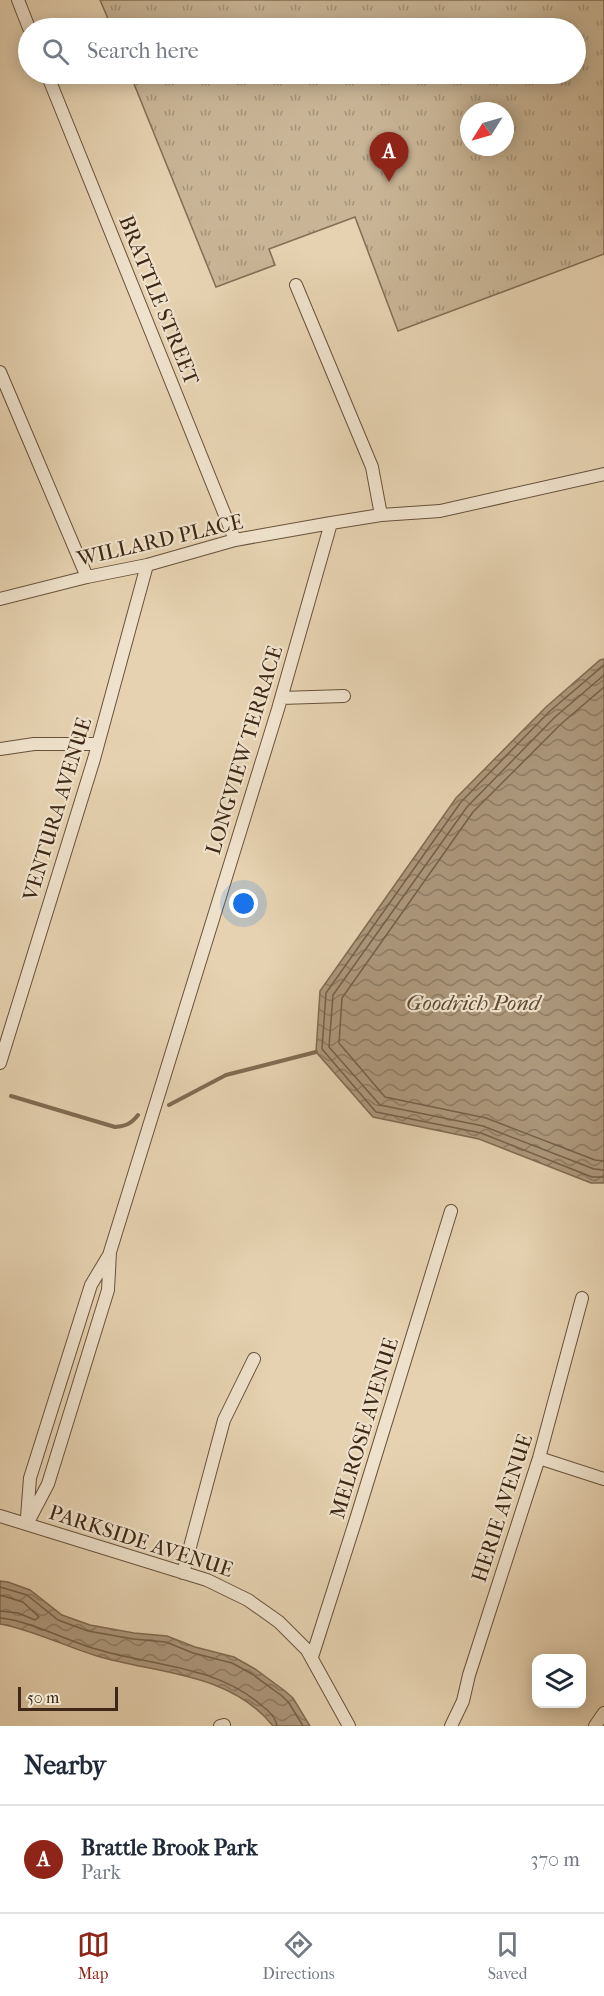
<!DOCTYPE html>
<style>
:root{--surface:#fff;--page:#f2f2f3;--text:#1f2937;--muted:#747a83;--line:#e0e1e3;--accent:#8f2418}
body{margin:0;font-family:"IM FELL French Canon",serif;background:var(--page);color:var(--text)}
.controls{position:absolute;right:18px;bottom:18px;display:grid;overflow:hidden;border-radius:12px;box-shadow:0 3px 15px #0003}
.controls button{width:54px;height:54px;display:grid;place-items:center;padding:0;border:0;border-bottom:2px solid var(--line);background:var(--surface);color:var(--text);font:30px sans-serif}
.compass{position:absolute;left:460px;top:102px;width:54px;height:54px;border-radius:50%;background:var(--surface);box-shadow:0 3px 15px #0003;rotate:233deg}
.scale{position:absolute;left:18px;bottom:15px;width:100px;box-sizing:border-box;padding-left:6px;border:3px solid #3e2714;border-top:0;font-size:16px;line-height:21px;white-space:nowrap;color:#3e2714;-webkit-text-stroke:4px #efe2cc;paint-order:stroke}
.you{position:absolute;left:244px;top:904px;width:21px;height:21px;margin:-15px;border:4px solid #fff;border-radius:50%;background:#1a73e8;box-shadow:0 0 0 9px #1a73e833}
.badge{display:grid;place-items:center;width:39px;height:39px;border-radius:50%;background:var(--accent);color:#fff;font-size:20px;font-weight:700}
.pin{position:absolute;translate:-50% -50px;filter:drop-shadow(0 2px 3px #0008)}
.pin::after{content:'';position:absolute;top:32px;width:21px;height:18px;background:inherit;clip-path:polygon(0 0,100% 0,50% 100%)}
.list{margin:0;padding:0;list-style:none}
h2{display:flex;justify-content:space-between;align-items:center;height:78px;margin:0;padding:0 24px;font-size:26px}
h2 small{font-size:20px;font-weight:400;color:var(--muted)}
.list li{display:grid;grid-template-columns:39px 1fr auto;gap:18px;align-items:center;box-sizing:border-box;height:108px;padding:0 24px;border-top:2px solid var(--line)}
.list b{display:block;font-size:22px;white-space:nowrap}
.list p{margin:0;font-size:20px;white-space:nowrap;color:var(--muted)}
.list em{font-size:20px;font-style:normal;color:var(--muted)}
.icon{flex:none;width:33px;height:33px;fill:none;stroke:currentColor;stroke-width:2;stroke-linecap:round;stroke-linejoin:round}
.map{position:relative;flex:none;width:604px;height:1726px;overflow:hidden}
.search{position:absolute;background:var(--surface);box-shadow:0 3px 15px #0003;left:18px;right:18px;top:18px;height:66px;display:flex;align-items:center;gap:15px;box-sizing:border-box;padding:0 21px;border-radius:33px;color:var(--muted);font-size:22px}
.sheet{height:186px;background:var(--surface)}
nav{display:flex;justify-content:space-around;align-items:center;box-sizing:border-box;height:84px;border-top:2px solid var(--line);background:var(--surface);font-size:16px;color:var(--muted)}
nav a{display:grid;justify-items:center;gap:3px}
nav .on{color:var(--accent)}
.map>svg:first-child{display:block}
.grass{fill:url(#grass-tufts);stroke:#846e55;stroke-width:1.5;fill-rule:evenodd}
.water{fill:url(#water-waves);stroke:#816b52;stroke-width:1.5}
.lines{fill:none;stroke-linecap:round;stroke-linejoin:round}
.shore{stroke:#766048;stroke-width:1.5}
.stream{stroke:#816b52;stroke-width:4}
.street-casing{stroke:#68523b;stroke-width:14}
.street{stroke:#efe2cc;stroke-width:12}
.labels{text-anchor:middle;stroke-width:4.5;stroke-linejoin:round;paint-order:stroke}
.street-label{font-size:21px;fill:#3e2714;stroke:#efe2cc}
.water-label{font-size:22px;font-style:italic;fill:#5f4933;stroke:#efe2cc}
</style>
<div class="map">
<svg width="604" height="1726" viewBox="0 0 604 1726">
<defs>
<pattern id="grass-tufts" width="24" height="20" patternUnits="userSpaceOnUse" patternTransform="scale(1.5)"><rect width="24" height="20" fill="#c9b596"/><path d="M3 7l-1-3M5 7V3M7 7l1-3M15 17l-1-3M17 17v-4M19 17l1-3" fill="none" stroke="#a59379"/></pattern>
<pattern id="water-waves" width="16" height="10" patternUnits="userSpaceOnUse" patternTransform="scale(1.5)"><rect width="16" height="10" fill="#ad987c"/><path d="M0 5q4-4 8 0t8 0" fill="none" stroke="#8e7c64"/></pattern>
</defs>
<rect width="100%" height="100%" fill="#e6d2b1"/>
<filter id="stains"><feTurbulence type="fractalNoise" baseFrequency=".00333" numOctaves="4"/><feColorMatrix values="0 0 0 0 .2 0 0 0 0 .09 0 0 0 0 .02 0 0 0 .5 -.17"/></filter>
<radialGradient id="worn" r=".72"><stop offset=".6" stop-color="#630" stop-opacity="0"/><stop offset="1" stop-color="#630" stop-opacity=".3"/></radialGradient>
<path class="grass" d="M100,0H604V254L398,331L355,217L269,249L275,265L216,287L130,74H576V28H112ZM469,111H505V147H469Z"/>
<path class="water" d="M604,659V1183H591L479,1139L373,1117L316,1052L320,991L456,798L546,707L600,660Z
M0,1581L8,1582L30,1590L62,1615L90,1625L134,1633L167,1636L195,1647L234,1657L255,1669L285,1691L293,1698L310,1726H273C230,1672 157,1674 97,1656C64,1646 33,1630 0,1624Z"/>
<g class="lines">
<path class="shore" d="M604,665L550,711L461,802L326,993L322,1049L376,1112L481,1133L592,1177H604
M604,675L555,717L467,807L333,995L329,1047L380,1105L483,1126L594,1169L604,1170
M604,687L561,724L473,812L342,998L339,1043L385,1097L486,1118L595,1160L604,1161
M0,1587L27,1595L58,1620L88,1631L133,1639L166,1642L193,1653L232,1663L252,1674L282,1696L289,1703L303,1726
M0,1595L23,1602L39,1617L35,1620L18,1613L0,1611
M0,1618C27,1620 68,1641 96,1649C152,1666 215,1665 261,1705C268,1710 276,1717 277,1726"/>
<path class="stream" d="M11,1096L115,1127C126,1126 131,1124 138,1115
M169,1105L226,1075L316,1052"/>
<g class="street-casing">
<path id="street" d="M18,0L29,28
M47,74L235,540
M296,285L372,467L381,515
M0,372L87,577
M0,599L87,577L147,565L235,540L331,523
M281,698L344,696
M0,749L34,744H98
M0,1063L94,759L147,565
M539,1458L604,1479
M0,1516L207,1580L248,1600L279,1622L307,1650L349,1726
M27,1517L30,1478L91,1285L109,1255
M27,1524L48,1484L108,1290L110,1252L278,709L331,523L381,515L440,511L604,474
M183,1573L224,1420L254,1359
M312,1657L357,1516L451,1211
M220,1726L224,1725
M451,1726L463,1701L469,1675L539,1458L582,1298
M595,1726L604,1713"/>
</g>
<use href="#street" class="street"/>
</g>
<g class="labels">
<g class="street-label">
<text transform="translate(159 300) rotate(68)" y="7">BRATTLE STREET</text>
<text transform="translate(160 540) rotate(-13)" y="7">WILLARD PLACE</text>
<text transform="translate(244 750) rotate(-73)" y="7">LONGVIEW TERRACE</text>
<text transform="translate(57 809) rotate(-73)" y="7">VENTURA AVENUE</text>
<text transform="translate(364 1428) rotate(-73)" y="7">MELROSE AVENUE</text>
<text transform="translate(502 1508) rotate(-72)" y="7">HERIE AVENUE</text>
<text transform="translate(141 1541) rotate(18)" y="7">PARKSIDE AVENUE</text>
</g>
<g class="water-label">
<text x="473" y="1010">Goodrich Pond</text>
</g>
</g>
<rect width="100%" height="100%" filter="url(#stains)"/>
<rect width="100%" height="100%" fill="url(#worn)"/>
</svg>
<div class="controls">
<button><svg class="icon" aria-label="layers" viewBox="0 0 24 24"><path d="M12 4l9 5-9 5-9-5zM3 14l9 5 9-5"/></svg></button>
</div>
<svg class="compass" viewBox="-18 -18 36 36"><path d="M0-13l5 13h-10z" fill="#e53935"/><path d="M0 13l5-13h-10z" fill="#747a83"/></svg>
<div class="scale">50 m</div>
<div class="you"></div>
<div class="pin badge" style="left:389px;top:182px">A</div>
<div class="search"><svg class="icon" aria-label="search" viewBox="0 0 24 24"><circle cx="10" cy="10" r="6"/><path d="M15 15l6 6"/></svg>Search here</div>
</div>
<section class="sheet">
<h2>Nearby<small></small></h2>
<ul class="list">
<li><span class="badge">A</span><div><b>Brattle Brook Park</b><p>Park</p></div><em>370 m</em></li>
</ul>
</section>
<nav>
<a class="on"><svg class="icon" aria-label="map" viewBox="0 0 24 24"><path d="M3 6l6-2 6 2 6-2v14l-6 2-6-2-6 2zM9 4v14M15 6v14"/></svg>Map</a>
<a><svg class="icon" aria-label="directions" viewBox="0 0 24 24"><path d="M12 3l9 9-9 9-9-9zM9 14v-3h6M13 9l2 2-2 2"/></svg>Directions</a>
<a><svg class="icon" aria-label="saved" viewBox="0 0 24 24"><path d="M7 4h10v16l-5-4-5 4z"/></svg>Saved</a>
</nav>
